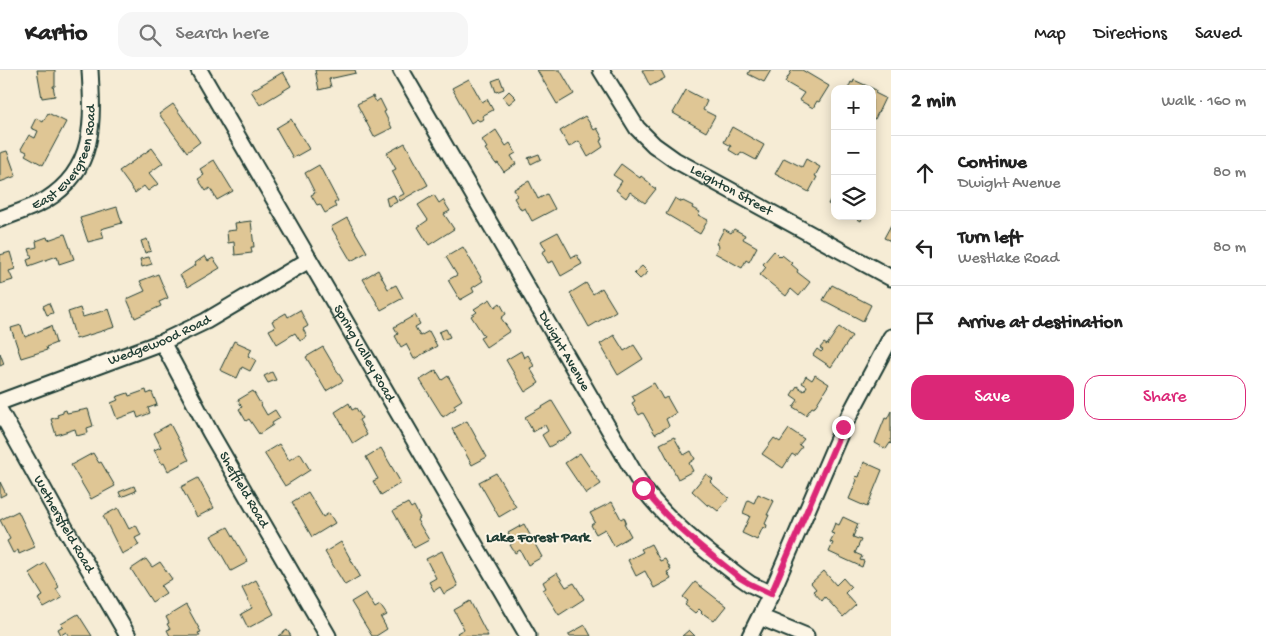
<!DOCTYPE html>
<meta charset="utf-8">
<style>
:root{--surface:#fff;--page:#f6f6f6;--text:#222;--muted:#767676;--line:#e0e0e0;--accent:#db2777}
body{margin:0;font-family:"Gochi Hand",sans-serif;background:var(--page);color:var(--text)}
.controls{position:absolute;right:15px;top:15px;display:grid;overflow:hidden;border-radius:10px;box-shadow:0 2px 12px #0003}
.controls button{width:45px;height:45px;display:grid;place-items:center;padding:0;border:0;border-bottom:1px solid var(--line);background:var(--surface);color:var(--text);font:25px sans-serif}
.stop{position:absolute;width:15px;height:15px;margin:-11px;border:4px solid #db2777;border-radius:50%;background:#fff}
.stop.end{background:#db2777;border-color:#fff;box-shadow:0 1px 5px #0008}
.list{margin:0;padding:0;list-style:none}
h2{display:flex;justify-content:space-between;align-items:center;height:65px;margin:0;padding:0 20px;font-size:21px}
h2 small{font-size:16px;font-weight:400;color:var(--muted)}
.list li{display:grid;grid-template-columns:32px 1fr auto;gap:15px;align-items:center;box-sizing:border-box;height:75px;padding:0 20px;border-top:1px solid var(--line)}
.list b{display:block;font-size:19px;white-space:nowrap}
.list p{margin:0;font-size:16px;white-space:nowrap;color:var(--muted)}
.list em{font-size:16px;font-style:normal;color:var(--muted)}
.actions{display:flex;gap:10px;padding:15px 20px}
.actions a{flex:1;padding:11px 0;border:1px solid var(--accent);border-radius:15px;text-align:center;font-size:18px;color:var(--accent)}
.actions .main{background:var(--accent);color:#fff}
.icon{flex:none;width:28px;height:28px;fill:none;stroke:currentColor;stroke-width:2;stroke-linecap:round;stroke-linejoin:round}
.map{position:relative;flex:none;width:891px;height:566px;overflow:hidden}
header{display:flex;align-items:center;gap:30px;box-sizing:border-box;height:70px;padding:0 25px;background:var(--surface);border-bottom:1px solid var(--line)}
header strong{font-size:24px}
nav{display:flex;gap:28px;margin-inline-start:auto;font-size:18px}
.search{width:350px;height:45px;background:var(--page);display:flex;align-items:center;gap:12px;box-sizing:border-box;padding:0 18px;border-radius:15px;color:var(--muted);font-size:19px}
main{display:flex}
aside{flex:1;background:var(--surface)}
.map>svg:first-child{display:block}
</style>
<header>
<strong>Kartio</strong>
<div class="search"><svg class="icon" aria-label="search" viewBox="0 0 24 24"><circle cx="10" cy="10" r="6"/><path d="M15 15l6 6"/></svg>Search here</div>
<nav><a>Map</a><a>Directions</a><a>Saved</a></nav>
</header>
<main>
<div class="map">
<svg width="891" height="566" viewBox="0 0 891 566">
<rect width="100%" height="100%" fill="#f6ecd5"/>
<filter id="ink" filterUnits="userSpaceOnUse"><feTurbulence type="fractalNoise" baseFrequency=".02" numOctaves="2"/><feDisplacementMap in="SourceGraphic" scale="10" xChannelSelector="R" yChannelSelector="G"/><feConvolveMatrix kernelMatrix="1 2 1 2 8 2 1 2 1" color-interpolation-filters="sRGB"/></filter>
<g filter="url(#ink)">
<!-- building -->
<path fill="#dfc695" stroke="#1f3d34" d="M37,0H55V16H53L55,26L42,28Z
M315,0H355L356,3L329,9L331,17L319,20Z
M537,0H560L574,24L557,34Z
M642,0H661L665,8L650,16Z
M750,0H771L764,12L748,4Z
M792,0H802L829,16L819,32L817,31L813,38L799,30L804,23L785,12Z
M283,2L291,16L260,35L251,21Z
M500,8L504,19L496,22L492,11Z
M469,9L482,32L487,29L493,40L482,46L484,49L479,51L477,49L471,53L452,18Z
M854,10L876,20L875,23L885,28L875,49L872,48V19H848L851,12L853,13Z
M686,20L707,31L703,40L715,46L706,62L673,43Z
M509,21L516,28L509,34L503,27Z
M373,26L376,32L380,29L386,41L384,42L392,58L374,67L357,34Z
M173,34L200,72L187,82L159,44Z
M48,43L66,52L43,95L25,85L27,82L21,79L29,65L35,68L38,61L31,58L36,48L43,52Z
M585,46L594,60L597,58L603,69L600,71L603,77L588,87L579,71L569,77L560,61Z
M291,49L309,79L293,88L276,58Z
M732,57L764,75L756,90L741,82L739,86L729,80L731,76L724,72Z
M496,60L506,76L510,73L516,83L511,86L516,94L504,102L498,93L496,94L485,79L487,78L482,70Z
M405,73L428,115L400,131L398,127L404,124L392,101L396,99L387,83Z
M152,78L163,93L149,103L158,114L148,121L144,116L135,123L119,101Z
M7,81L16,106L0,112V83Z
M539,84L541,89L531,94L528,88Z
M784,88L802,97L806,89L820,97L815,106L817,107L809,122L775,104Z
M214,90L233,121L217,130L210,118L206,121L198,109L204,105L200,99Z
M621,94L640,108L641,106L651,114L650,115L656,119L645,133L630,122L626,128L616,120L622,111L613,105Z
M319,95L338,131L334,133L336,137L325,143L320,134L317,135L311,125L315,123L305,103Z
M529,111L538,129L547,124L555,139L532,151L525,138L521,140L514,128L517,126L514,119Z
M835,121V137L828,134Z
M394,125L397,132L388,136L386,128Z
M434,125L439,133L443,130L450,141L444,144L454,159L429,175L418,157L428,150L418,135Z
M675,128L682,132L683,131L693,136L692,138L700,142L698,145L708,150L700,164L666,144Z
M117,137L122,153L101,159L104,168L88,172L80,148Z
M852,146H863L861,151Z
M347,148L367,182L351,191L331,157Z
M251,151L254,177H251L252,183L235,185L234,172L228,173L227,161L236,160L235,153Z
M891,155V171L884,168Z
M724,159L731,163L734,159L745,165L743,169L757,177L749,192L746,190L742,198L715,183L719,176L716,174Z
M558,162L572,188L577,185L582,194L561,206L553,191L548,193L542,182L546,180L541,171Z
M65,164L74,189L59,194L57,186L29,196L27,190L32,188L29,179L37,177L36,171L47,167L48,170Z
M147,169L151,181L145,183L141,171Z
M463,177L483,211L472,218L474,222L460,230L448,210L457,205L446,187Z
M774,181L780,187L782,185L792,193L791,194L798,200L797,202L810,212L799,226L791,219L786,226L760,205L766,197L763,194Z
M10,182L15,199L9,201L13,210L0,214V185Z
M205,186L208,191L213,188L220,198L188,217L180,205L196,195L195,193Z
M149,187L152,194L142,197L140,189Z
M642,196L648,202L640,209L634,203Z
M378,200L388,219L396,215L403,228L381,240L363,209Z
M158,204L168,228L159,232L161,236L135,248L127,229L145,221L140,211Z
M586,213L593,224L602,218L616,241L589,257L570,223Z
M832,215L871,235L863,251L823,230Z
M490,229L495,237L500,233L506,244L501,248L510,261L486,277L480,268L484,266L471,246L477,242L474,239Z
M49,233L53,243L47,245L43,236Z
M80,238L83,247L109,239L115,257L76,269L68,242Z
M300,240L308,256L303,259L307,267L300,271L295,263L277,274L269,260L275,257L272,251L286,243L288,247Z
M415,245L420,254L415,257L420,266L429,261L437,276L414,289L406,274L401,277L395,266L398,264L394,257Z
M21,255L25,267L51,256L56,273L46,277L47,280L21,288L11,258Z
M839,257L852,266L831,297L813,285L817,279L821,282L823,280L820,278L824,273L827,275Z
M446,259L450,267L442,270L439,262Z
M614,265L624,281L634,275L643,289L618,305L600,274Z
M234,271L252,279L248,286L256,290L250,301L242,297L237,308L220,300Z
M323,277L343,311L326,321L306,287Z
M521,281L524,288L528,285L534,296L530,298L539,313L525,322L506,290Z
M0,283L4,294L0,296Z
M436,300L442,310L448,306L462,330L454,335L456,338L443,347L420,310Z
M272,302L276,310L268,313L264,306Z
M815,305L829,314L814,338L812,337L806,345L793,337L798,330L791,325L797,316L804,321L807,316L802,313L806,306L812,310Z
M654,313L663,329L667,327L676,343L666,349L669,356L655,364L643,343L639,345L632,333L635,331L632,326Z
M146,320L147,324L152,322L157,335L148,338L150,343L138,348L136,342L117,349L111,333L118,330L116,327L128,323L129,326Z
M253,321L267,345L275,340L280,348L272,353L273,355L259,364L249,349L246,351L239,339L242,337L238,330Z
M552,331L572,364L549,377L542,365L548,361L545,355L533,362L525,347Z
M349,333L352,340L356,338L362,348L359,350L367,365L353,374L335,342Z
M88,339L93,356L87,358L88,363L77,366L75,359L56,365L51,349L58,347L57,345L63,343V341L66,340L67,343Z
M891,341V374L890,373L886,379L875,373L885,348L887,349Z
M467,351L487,387L472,395L452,359Z
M170,354L189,390L168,401L164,393L162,394L154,380L161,377L154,363Z
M789,359L804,369L799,375L802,377L795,386L792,384L783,398L762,384L774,368L780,372Z
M674,367L684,385L691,381L695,389L689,393L693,401L678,409L660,374Z
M279,374L289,390L300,383L310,400L285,416L264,383Z
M381,378L401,413L381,425L373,411L378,409L366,387Z
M93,383L99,393L101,392L115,416L91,429L71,395Z
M580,383L601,414L586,424L565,393Z
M864,392L882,400L867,437L849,429L857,410L855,409L856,406L859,407Z
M496,403L516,437L499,447L479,412Z
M706,404L713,409L710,412L729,428L718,441L709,434L708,436L692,421Z
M198,408L214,438L197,447L181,417Z
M0,412L6,424L0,427Z
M134,416L136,421L121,427L119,422Z
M308,422L323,447L329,443L335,453L312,467L292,432Z
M758,424L774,431L767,445H769L765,454L767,455L766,459L763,457L757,470L742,463L750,446L743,443L748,430L754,433Z
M612,432L621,449L624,447L626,452L624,453L631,466L614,476L605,459L596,464L591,455L595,452L590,443Z
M408,433L411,438L414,436L420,448L417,450L429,470L414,478L393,441Z
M118,438L129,459L136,455L141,465L135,468L139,475L122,484L103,446Z
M18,441L35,477L19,484L18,480L13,483L7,471L10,469L0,450Z
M843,447L858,454L853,467L861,470L855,483L862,486L860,490L864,491L862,497L829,482L833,473L830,472L834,464L831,463L835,453L839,455Z
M524,454L542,487L528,495L520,480L515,483L510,475L513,473L508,463Z
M228,457L248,492L231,501L211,466Z
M341,472L360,506L345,515L325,482Z
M651,474L660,491L665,489L671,500L667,502L671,509L654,518L645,501L636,506L628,490L643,482L641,479Z
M442,481L458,516L444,524L440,517L434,521L429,512L436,508L426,489Z
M146,489L152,497L160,492L172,509L161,516L166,523L152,532L131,499Z
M45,493L59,517L56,519L62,528L44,538L38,529L43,526L29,503Z
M824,501L836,515L843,508L851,517L845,523L856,535L843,547L825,527L822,531L813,521L816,519L811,513Z
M557,503L566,517L574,513L584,529L559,545L543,520L546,518L543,512Z
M256,510L274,544L248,558L241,544L252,538L242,518Z
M695,512L726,536L714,551L704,544L703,545L701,543L702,542L699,539L695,543L685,535L688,531L683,527Z
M366,523L375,538L380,535L387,545L381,548L387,559L376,566H372L351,532Z
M470,531L488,566H459L457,563L464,559L454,540Z
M186,535L201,562L198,563L200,566H170L167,560L170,559L167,554L169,553L166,547Z
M78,544L92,566H69L66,562L61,565L58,559L63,556L61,554Z
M585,555L591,566H569V564Z
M287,560L291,566H278Z
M689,560L695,566H682Z"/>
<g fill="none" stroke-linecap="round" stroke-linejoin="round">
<defs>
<g id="minor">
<path id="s1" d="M199,0L528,566"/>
<path id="s2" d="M401,0L643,418C670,454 705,480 740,507L750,514L771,524"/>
<path id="s3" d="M601,0L637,58L654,75L675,90L891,208"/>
<path id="s4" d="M0,149C16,143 32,138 46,130C96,99 93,51 90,0"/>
<path id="s5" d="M162,272L210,362L328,566"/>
<path id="s6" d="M0,332L162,272L206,251L309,190"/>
<path id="s7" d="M0,341L64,456L128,566"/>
<path d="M760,547L806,566"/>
<path d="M750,566L771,524L843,357L891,267"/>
</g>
</defs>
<!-- minor casing -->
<use href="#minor" stroke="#1f3d34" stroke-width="19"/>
<!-- minor -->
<use href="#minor" stroke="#fcf5e5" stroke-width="15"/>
</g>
</g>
<g fill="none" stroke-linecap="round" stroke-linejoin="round" filter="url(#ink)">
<!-- route -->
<path stroke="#db2777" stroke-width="6" d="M643,418C670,454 705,480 740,508L750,514L771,524L843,357"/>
</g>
<g text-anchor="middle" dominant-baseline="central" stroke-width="4" stroke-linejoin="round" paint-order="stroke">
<!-- street labels -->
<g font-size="14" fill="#1f3d34" stroke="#fcf5e5">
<text stroke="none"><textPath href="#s4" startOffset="98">East Evergreen Road</textPath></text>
<text stroke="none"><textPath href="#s3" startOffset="182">Leighton Street</textPath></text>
<text stroke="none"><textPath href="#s6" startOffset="171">Wedgewood Road</textPath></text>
<text stroke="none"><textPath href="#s2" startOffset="325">Dwight Avenue</textPath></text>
<text stroke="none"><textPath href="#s1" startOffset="328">Spring Valley Road</textPath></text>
<text stroke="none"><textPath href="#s5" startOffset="169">Sheffield Road</textPath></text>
<text stroke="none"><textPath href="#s7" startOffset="130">Wethersfield Road</textPath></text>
</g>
<!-- neighbourhood labels -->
<g font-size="15" font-weight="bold" fill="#1f3d34" stroke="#fcf5e5">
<text x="538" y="468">Lake Forest Park</text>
</g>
</g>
</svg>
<div class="controls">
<button>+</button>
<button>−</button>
<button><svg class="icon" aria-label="layers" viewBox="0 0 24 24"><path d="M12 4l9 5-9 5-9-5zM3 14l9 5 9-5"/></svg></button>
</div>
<div class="stop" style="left:643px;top:418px"></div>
<div class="stop end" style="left:843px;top:357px"></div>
</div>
<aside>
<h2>2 min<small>Walk · 160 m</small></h2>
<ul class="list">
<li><svg class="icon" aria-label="ahead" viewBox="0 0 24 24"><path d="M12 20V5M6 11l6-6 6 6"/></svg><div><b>Continue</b><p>Dwight Avenue</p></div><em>80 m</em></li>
<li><svg class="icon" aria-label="left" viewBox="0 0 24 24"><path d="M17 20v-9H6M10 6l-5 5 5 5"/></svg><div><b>Turn left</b><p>Westlake Road</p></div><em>80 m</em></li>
<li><svg class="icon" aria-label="arrive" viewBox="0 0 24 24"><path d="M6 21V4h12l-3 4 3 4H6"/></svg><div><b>Arrive at destination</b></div></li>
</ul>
<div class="actions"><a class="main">Save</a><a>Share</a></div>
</aside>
</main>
